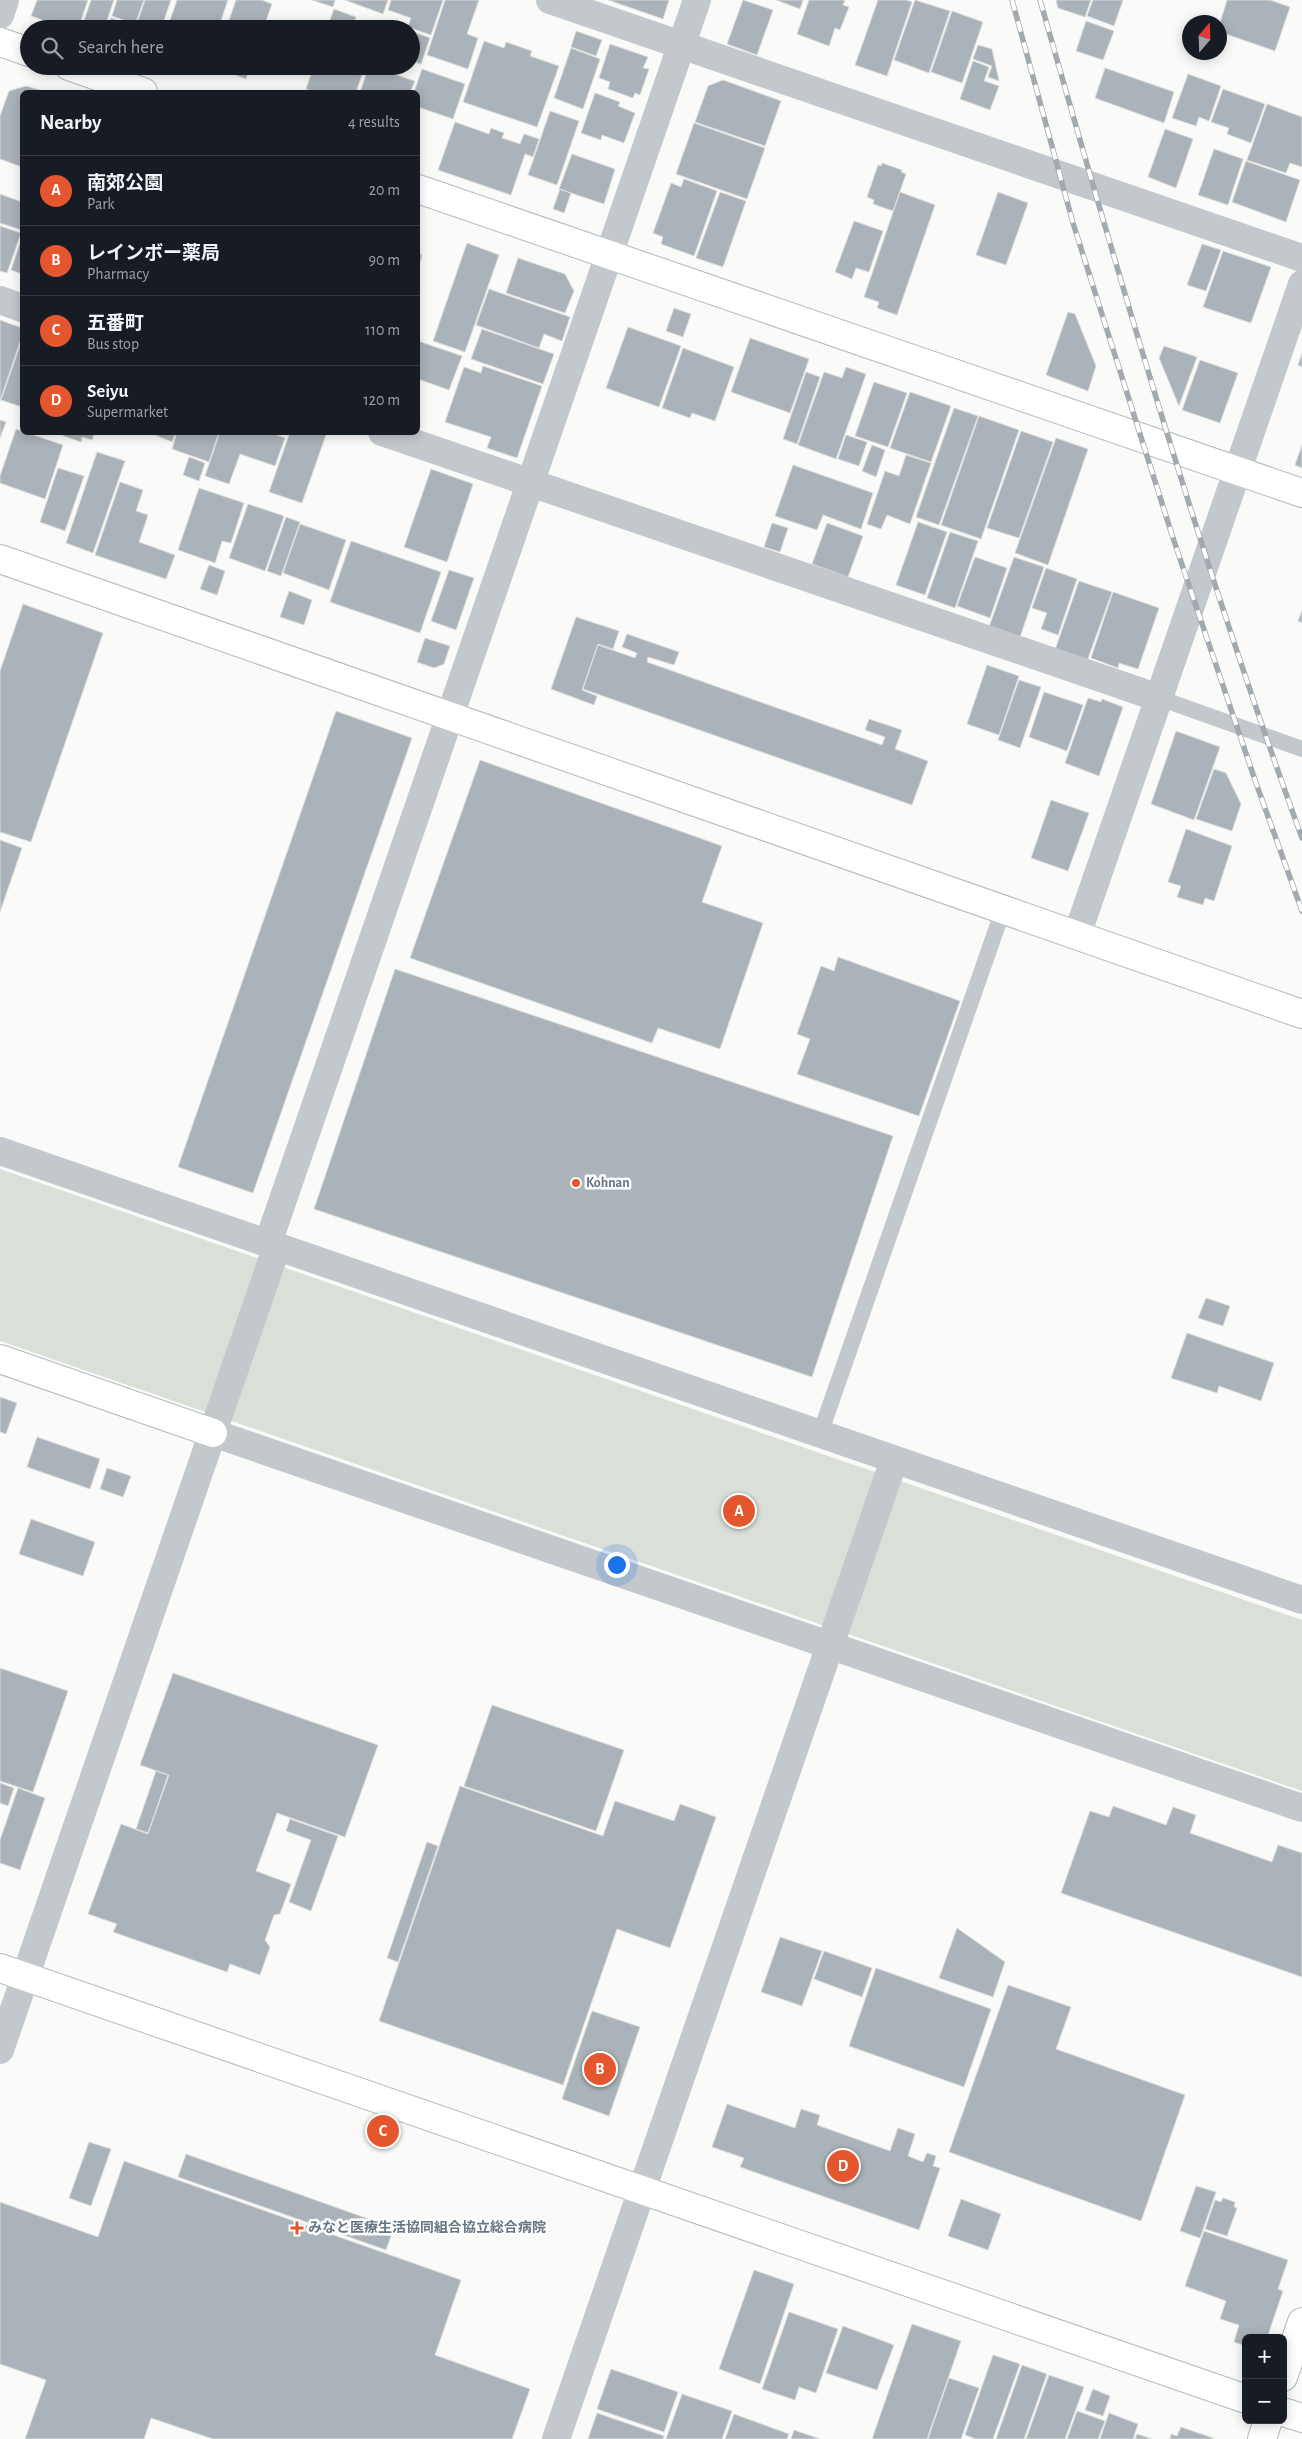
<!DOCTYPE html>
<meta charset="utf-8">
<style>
:root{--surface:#171b24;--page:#20242c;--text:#f1f3f6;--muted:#9ea1a6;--line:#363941;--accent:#e4572e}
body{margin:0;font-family:"Alegreya Sans","Noto Sans JP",sans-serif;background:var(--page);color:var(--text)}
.controls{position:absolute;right:15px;bottom:15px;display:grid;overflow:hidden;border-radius:8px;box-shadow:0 2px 12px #0003}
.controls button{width:45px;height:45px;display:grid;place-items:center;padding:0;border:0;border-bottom:1px solid var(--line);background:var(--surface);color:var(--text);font:25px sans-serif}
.compass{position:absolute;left:1182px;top:15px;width:45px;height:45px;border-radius:50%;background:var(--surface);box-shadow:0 2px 12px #0003;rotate:19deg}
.you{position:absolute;left:616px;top:1564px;width:18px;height:18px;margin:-12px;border:4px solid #fff;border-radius:50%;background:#1a73e8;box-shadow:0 0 0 8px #1a73e833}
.badge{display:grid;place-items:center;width:32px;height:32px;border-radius:50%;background:var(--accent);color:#fff;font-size:16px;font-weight:700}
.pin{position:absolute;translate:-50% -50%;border:2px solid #fff;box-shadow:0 1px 5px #0006}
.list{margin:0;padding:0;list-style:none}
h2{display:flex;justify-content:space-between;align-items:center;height:65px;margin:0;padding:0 20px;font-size:21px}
h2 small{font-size:16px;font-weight:400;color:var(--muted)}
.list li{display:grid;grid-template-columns:32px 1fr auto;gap:15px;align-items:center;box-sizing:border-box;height:70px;padding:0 20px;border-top:1px solid var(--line)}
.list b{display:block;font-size:19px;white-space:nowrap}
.list p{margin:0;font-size:16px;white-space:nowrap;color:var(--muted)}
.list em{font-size:16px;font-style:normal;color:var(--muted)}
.icon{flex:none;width:28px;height:28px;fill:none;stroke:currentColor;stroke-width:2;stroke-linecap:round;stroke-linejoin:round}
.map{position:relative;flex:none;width:1302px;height:2439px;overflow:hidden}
.search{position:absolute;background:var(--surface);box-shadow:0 2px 12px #0003;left:20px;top:20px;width:400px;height:55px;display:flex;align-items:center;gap:12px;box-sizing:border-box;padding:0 18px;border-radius:28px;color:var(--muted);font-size:19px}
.panel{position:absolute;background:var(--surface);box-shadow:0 2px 12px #0003;left:20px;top:90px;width:400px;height:345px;border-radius:8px}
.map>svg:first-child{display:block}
</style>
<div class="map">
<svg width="1302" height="2439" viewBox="0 0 1302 2439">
<rect width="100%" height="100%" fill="#fafaf8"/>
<!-- green -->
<path fill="#dadfd7" d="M0,1169L1302,1620V1791L0,1341Z"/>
<!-- building -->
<path fill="#aab3b9" stroke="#dcdcda" d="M37,0H88L78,29H69L31,16Z
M91,0H114L104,29H81Z
M117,0H144L135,24L112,16Z
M145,0H171L161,29H145L136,26Z
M177,0H228L218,29H186L169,23Z
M236,0H262L272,4L263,29H226Z
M312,0H335L333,7Z
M345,0H388L383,14Z
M391,0H443L431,35L408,27L411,18L388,10Z
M445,0H479L467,34L478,38L468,69L427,55Z
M608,0H669L663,19Z
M743,0L773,10L757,55L727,44Z
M776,0H803L800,9Z
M809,0H845L843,5L849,7L840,30L835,28L829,46L797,34Z
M878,0H906L912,2L887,76L855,65Z
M915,0L950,11L929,73L894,60Z
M1056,0H1091L1085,17L1058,8Z
M1093,0H1123L1114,26L1087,16Z
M1227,0H1270L1290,7L1275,51L1220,32V23Z
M334,9L356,17L352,29L327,28Z
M952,11L983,22L962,83L931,72Z
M111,18L136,27V29H107Z
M1086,21L1114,31L1103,60L1076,51Z
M384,22L404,29H382Z
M411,31L430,38L421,64L411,61Z
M576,31L602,40L596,56L571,47Z
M484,41L504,48L506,42L532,51L530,56L559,66L537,127L463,102Z
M610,44L648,57L643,68L649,69L640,95L635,93L633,98L608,89L610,82L599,78Z
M978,45L992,49L999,81L988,77L992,66L973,59Z
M571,48L600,59L583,109L554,98Z
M973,61L989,67L984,81L999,86L990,110L960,99Z
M218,66H250L246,79L220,69Z
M314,66H365L356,92H314L306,89Z
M369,66L415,81L410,92H360Z
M1105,68L1174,92L1164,123L1095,98Z
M422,69L465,84L453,119L418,107V92H414Z
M1188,74L1221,86L1209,121L1199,117L1196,126L1172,118Z
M723,80L781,101L765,146L695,122L708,86Z
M26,86L46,92H22V167L0,159V116L9,91Z
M1223,89L1265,104L1251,143L1227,134L1229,128L1211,122Z
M595,93L620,102L618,106L635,113L624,143L602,135L601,140L581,133Z
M1267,104L1302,117V167L1290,163L1286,173L1247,160Z
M550,111L579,121L557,185L528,175Z
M455,122L489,134L491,128L504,133L502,138L520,144L524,134L539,139L533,157L525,154L511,195L438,170Z
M694,123L765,148L747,199L676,174Z
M1165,129L1193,139L1176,188L1148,177Z
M1214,149L1243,159L1228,205L1198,195Z
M572,154L615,169L604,204L559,189Z
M1246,161L1300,180L1286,222L1232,202Z
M882,163L902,170L901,172L906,174L893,211L873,204L874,200L867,197L878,165L881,166Z
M684,179L717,191L694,256L661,244L663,237L653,233L671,183L681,187Z
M560,189L571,193L564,213L553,209Z
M720,192L746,201L723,267L696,258Z
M900,192L935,205L897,315L877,308L879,302L864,297Z
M998,192L1028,203L1006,265L976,255Z
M0,194L22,202L21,230L0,223Z
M854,221L883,231L869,272L856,268L852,279L835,272Z
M0,226L21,233L7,273L0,271Z
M22,237V274L11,270Z
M467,243L499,255L465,352L433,341Z
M1202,244L1221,250L1206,291L1187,285Z
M1223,251L1271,267L1251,323L1203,307Z
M418,253L422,255L418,268Z
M518,258L565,274L574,291L565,313L506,293Z
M489,289L570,317L562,341L544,334L539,348L476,325Z
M674,308L691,314L683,337L666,331Z
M1068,312L1075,314L1096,366L1088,391L1046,375Z
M0,320L22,328V336L0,401Z
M628,327L681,346L659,407L606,388Z
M482,329L554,354L543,384L471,359Z
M750,338L809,359L790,413L731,392Z
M22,340V407L1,400Z
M418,341L462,356L449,390L418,379Z
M1164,346L1197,357L1179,406L1159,358Z
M683,348L734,367L715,421L692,413L690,418L662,408Z
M1302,353V367L1298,365Z
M1200,360L1238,373L1220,423L1182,410Z
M483,366L542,386L517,458L487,448L491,437L445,422L464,367L481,373Z
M846,367L866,374L836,459L798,445L824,372L842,378Z
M806,372L820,377L797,444L783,439Z
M874,382L907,393L888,447L855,436Z
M910,392L951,406L931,462L890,448Z
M954,408L978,416L939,525L916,517Z
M979,416L1019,430L981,539L941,525Z
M0,420L6,422L0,438Z
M16,429L63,445L45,499L0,483V476Z
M1021,431L1053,442L1019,538L987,528Z
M53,432H95L92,440L82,437L81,442Z
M148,432H176L172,442Z
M177,432H219L209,462L172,449Z
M220,432H268L285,438L275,466L240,454L229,484L205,476Z
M290,432H327L302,503L269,492Z
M846,435L867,442L859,466L838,459Z
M1056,438L1088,449L1048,565L1015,553Z
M872,445L885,450L876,477L862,471Z
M1302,445V468L1295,465Z
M97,452L125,461L93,553L66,543Z
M906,455L931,463L910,524L887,515L881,529L867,524L885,471L899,476Z
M189,457L205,463L199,481L183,475Z
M793,465L873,493L861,529L823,515L817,530L775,516Z
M58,468L84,476L65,531L40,522Z
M431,469L473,484L447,562L404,547Z
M120,482L143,490L136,511L148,515L139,542L175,555L166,579L95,555Z
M199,488L244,503L231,543L222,541L215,563L178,550Z
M248,504L284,516L265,571L229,558Z
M286,517L300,522L281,576L267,571Z
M918,522L947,532L925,595L896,585Z
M772,523L788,528L780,552L764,547Z
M827,523L863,536L848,577L812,564Z
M300,524L346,540L329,590L283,573Z
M950,532L978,541L955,608L927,598Z
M351,541L441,572L420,633L330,602Z
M975,557L1007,568L990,618L957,606Z
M1014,557L1044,567L1020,637L989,627Z
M209,565L225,571L217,595L200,589Z
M1046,568L1077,579L1058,635L1041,629L1047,613L1032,608Z
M449,570L474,578L456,630L431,621Z
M1079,581L1112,592L1087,661L1055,650Z
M289,591L312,600L304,625L280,617Z
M1113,592L1159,608L1138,669L1119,663L1118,668L1091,658Z
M23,604L103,633L31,842L0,832V671Z
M1302,610V623L1298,621Z
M576,617L619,631L613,649L598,644L582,690L597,696L594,705L551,689Z
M627,634L679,652L674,665L648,657L647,662L882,745L885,737L865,730L869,719L902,730L895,749L928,761L912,805L583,689L598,645L635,658L637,653L622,647Z
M425,638L450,646L444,664L434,668L417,662Z
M987,665L1019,676L999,735L967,724Z
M1019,680L1041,687L1020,748L998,740Z
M1044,692L1083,705L1067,751L1029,737Z
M1088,698L1101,702L1102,699L1123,707L1099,776L1065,763Z
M336,711L412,738L253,1193L178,1167Z
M1176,731L1220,747L1194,820L1151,804Z
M480,760L722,846L702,902L763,923L720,1049L658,1028L652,1043L410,958Z
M1214,769L1226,773L1241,804L1232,831L1196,819Z
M1051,800L1089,813L1068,871L1031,858Z
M1186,829L1232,846L1214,901L1205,898L1203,905L1177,897L1181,886L1168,882Z
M0,840L22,848L0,912Z
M838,957L960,1001L919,1116L797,1074L810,1039L797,1034L821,966L834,971Z
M395,969L893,1136L812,1377L314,1209Z
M1206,1298L1230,1306L1223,1326L1198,1318Z
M1187,1333L1274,1363L1261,1401L1219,1386L1217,1393L1171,1378Z
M0,1397L17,1403L6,1434L0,1432Z
M37,1437L100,1459L90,1489L27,1467Z
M107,1468L131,1476L123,1497L100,1489Z
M31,1519L95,1542L83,1576L19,1554Z
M0,1668L68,1691L33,1792L0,1781Z
M173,1673L378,1745L345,1837L277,1813L256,1871L291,1884L280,1914L274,1915L265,1940L270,1947L260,1975L230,1964L227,1972L113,1932L117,1924L88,1914L121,1824L148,1834L169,1775L140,1765Z
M492,1705L624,1750L596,1831L464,1786Z
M156,1771L168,1775L148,1833L136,1829Z
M0,1783L14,1788L8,1806L0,1803Z
M460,1786L603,1836L615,1801L674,1821L680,1804L716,1817L670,1948L617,1929L563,2085L379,2021Z
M18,1788L45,1798L20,1870L0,1863V1840Z
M1113,1806L1166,1825L1173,1807L1196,1815L1190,1833L1272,1862L1278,1845L1302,1853V1977L1061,1893L1090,1811L1109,1817Z
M290,1819L338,1836L311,1911L289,1902L311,1840L286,1831Z
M427,1842L438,1846L398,1962L387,1958Z
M957,1928L1005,1962L993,1997L939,1978Z
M780,1937L822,1951L802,2006L761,1992Z
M824,1951L872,1968L862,1997L814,1979Z
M876,1968L991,2009L964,2087L849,2046Z
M1008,1985L1071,2007L1056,2049L1185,2095L1141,2221L949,2152Z
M592,2011L640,2027L609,2116L562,2099Z
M727,2104L795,2128L801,2109L820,2115L817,2125L890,2151L898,2128L915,2134L908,2156L923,2162L927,2153L936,2156L933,2166L940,2168L919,2230L740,2167L744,2158L712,2147Z
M89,2142L111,2149L91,2206L69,2198Z
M186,2154L394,2228L386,2250L178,2177Z
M124,2161L461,2280L435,2355L530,2389L512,2439H213L151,2418L144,2439H25L46,2380L0,2364V2202L98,2237Z
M1196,2186L1216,2192L1200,2238L1180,2231Z
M1223,2198L1235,2202L1234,2207L1237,2208L1227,2236L1205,2229L1215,2200L1221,2202Z
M961,2199L1001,2214L988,2250L948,2236Z
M1204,2231L1288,2260L1278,2289L1283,2291L1267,2338H1246V2346L1234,2342L1239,2325L1220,2319L1226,2301L1185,2286Z
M754,2270L794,2284L760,2384L719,2369Z
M789,2312L838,2329L816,2393L799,2387L795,2400L762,2389Z
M912,2324L961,2341L927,2439H872Z
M843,2326L894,2345L877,2390L826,2373Z
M993,2355L1020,2364L993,2439H976L965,2435Z
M1022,2365L1047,2374L1024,2439H996Z
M611,2369L678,2392L664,2432L597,2409Z
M1049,2375L1084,2387L1065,2439H1026Z
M949,2378L979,2388L961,2439H928Z
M1093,2389L1110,2396L1103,2416L1085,2410Z
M682,2394L732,2411L722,2439H666Z
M1077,2411L1105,2421L1098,2439H1067Z
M597,2413L664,2436L663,2439H588Z
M1109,2413L1138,2424L1133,2439H1100Z
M734,2414L789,2434L787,2439H725Z
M1181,2427L1213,2438V2439H1170L1171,2434L1177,2436Z
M794,2430L820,2439H791Z
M1137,2434L1152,2439H1135Z"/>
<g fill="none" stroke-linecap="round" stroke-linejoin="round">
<defs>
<path id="secondary" d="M0,42L29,52
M69,66L143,92
M418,189L1302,493
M0,559L1302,1014
M0,1359L213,1433
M0,1968L1246,2399
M1283,2377L1302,2322
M1283,2412L1302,2418
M1262,2439L1268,2420"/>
</defs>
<!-- secondary casing -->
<use href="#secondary" stroke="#b3babf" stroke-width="30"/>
<!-- lane -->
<path stroke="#c3c8cc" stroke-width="16" d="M1159,698L1302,749
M820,1434L1003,910"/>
<!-- street -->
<path stroke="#c3c8cc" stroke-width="28" d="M550,0L1302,258
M0,15L5,0
M0,300L22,308
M382,432L1159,698
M1077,935L1302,284
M0,1151L1302,1600
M268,1243L697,0
M213,1433L1302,1808
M0,2050L277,1246
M556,2439L894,1460"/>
<!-- secondary -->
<use href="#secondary" stroke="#fff" stroke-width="28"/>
<defs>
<path id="rail" d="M1012,0L1073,223L1174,541L1256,783L1302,911
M1040,0C1120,282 1202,563 1302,838"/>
</defs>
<!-- rail casing -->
<use href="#rail" stroke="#a2aab0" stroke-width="5.5"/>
<!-- rail -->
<use href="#rail" stroke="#fff" stroke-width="4" stroke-dasharray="11" stroke-linecap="butt"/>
</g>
<!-- markers -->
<g fill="#e4572e" stroke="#fff" stroke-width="2">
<circle cx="576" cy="1183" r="5"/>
<path d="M294.5 2220.5h5v5h5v5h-5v5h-5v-5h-5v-5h5z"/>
</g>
<g text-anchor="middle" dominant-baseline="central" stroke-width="5" stroke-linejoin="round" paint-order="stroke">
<!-- poi labels -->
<g font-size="14" font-weight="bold" fill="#657683" stroke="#fff" text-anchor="start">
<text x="586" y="1183">Kohnan</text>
<text x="308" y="2228">みなと医療生活協同組合協立総合病院</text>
</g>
</g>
</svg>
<div class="controls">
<button>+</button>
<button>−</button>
</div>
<svg class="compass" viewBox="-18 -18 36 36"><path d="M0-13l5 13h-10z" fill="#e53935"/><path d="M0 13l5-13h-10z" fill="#9ea1a6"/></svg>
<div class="you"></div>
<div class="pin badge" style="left:739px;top:1511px">A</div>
<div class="pin badge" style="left:600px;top:2069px">B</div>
<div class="pin badge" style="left:383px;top:2131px">C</div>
<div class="pin badge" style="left:843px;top:2166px">D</div>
<div class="search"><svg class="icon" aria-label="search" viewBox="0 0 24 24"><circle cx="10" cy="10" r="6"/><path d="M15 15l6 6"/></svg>Search here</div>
<section class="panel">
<h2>Nearby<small>4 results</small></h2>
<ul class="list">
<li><span class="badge">A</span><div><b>南郊公園</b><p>Park</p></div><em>20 m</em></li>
<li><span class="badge">B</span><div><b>レインボー薬局</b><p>Pharmacy</p></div><em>90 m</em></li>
<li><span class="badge">C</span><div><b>五番町</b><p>Bus stop</p></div><em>110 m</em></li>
<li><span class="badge">D</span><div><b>Seiyu</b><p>Supermarket</p></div><em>120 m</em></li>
</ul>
</section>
</div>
